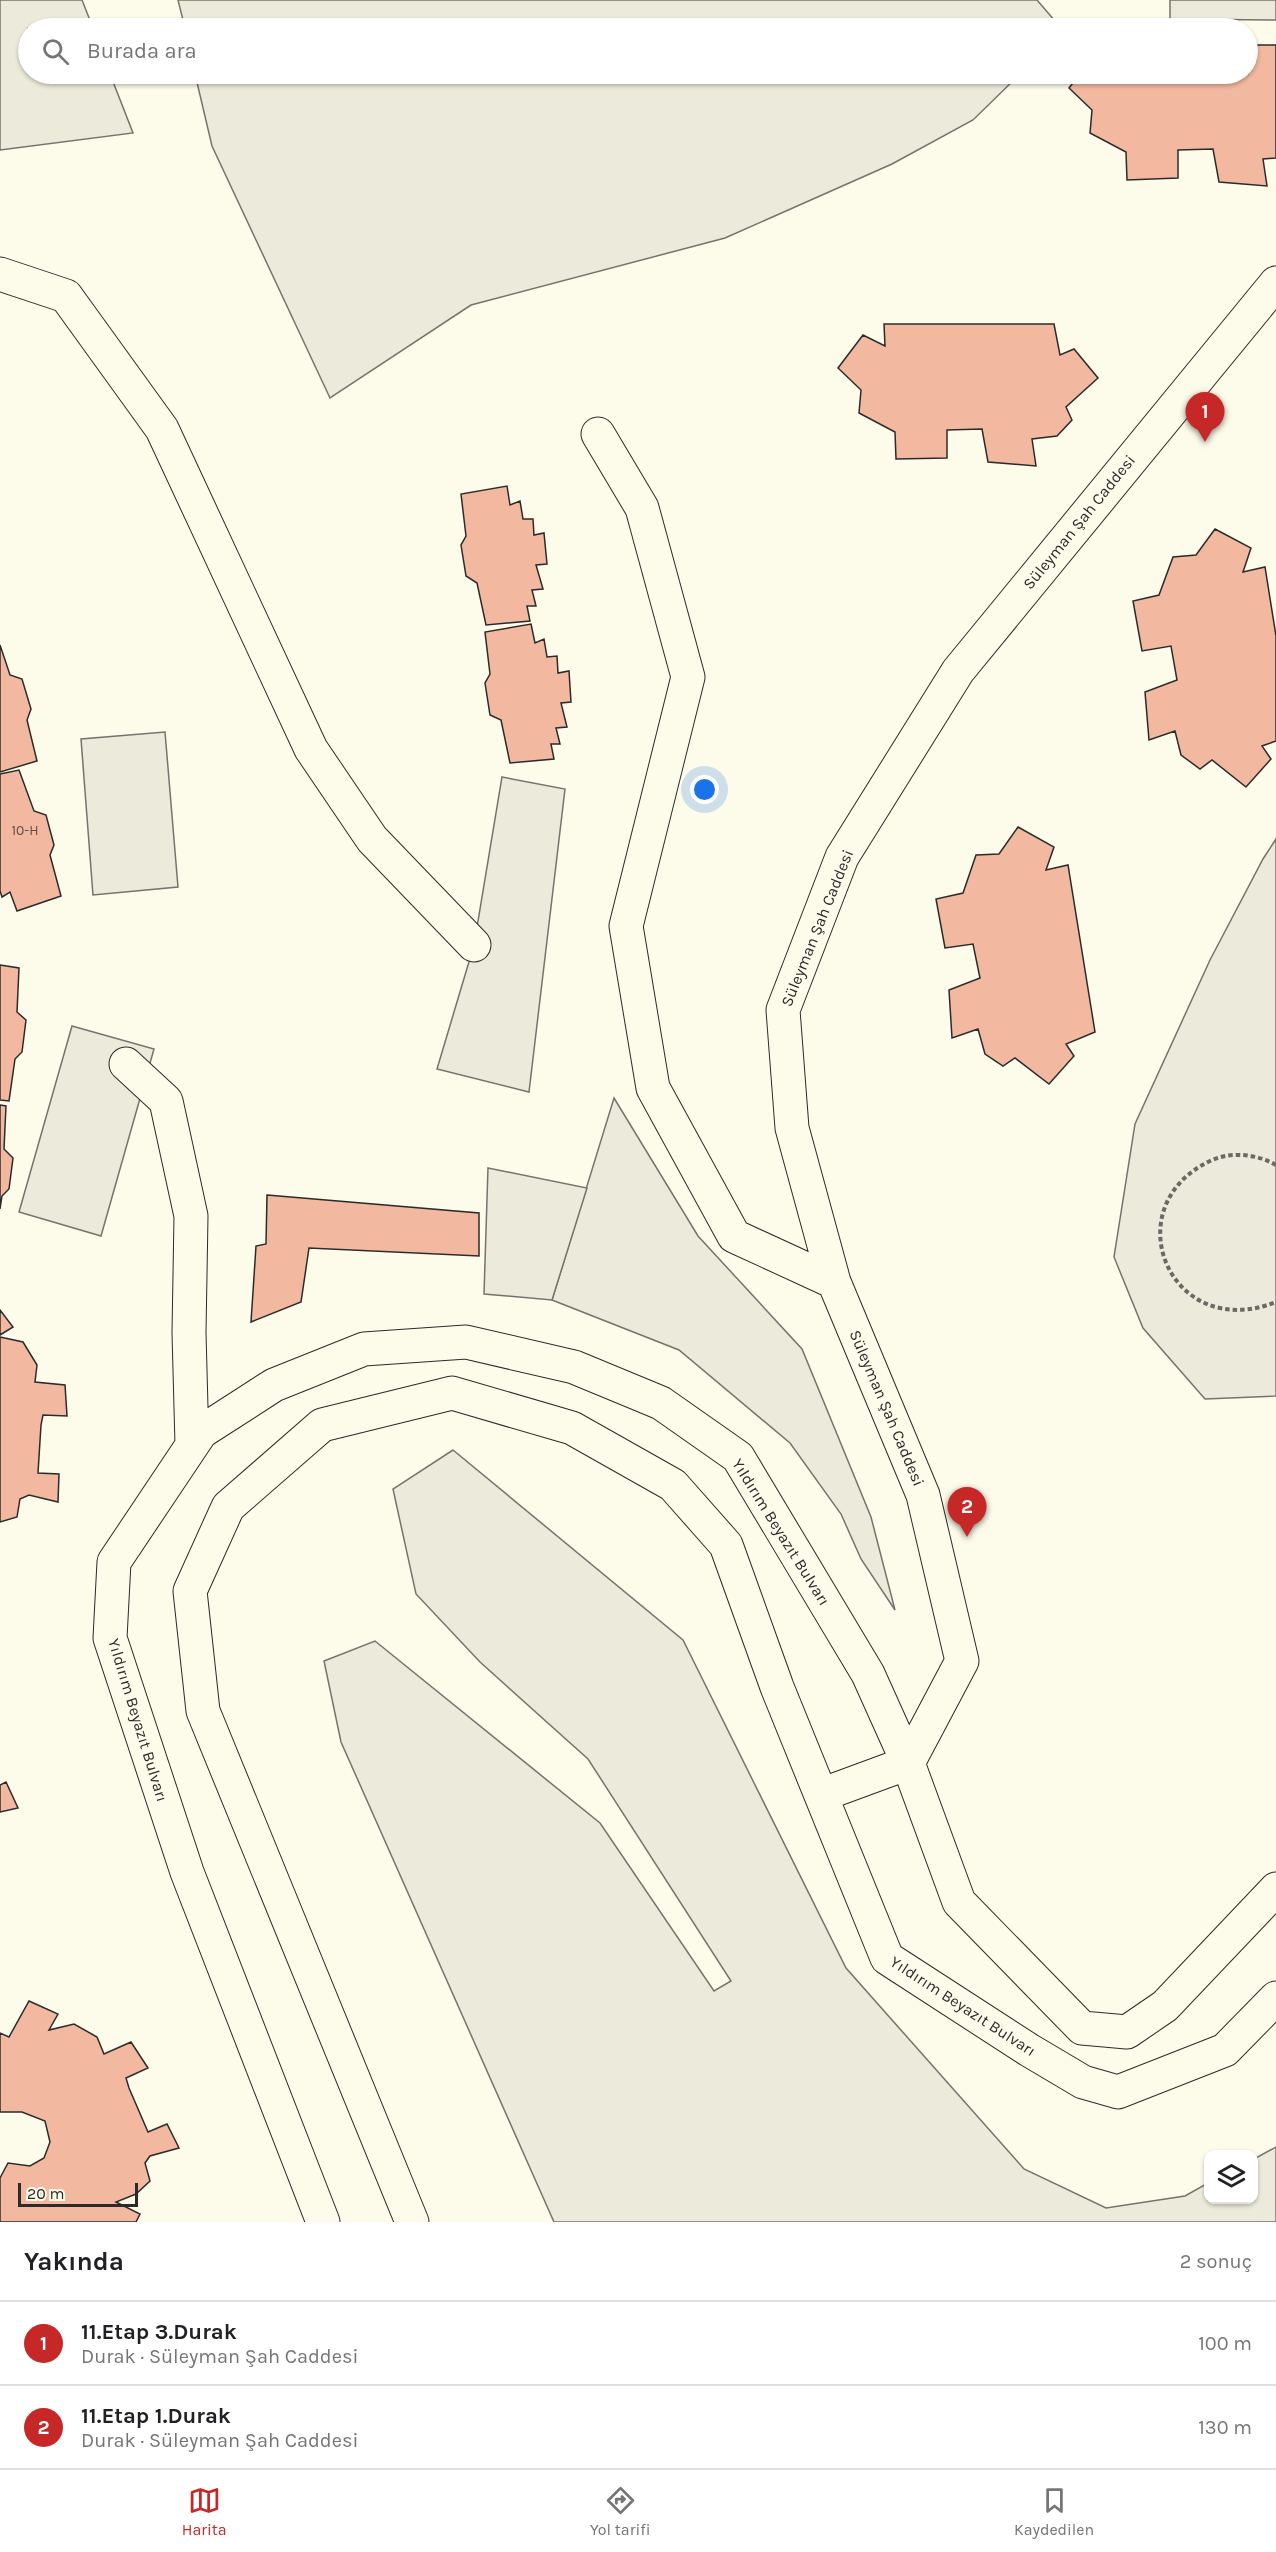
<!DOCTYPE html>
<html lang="tr">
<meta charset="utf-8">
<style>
:root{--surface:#fff;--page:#f2f2f2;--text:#202124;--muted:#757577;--line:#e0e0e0;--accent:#c62828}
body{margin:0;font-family:Karla,sans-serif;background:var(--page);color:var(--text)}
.controls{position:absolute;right:18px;bottom:18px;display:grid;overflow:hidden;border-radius:12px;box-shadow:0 2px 4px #0004}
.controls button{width:54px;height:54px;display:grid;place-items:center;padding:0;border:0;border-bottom:2px solid var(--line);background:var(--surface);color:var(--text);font:30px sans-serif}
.scale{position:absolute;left:18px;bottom:15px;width:120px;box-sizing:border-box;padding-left:6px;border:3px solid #2b2b2b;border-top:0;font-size:16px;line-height:21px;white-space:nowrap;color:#2b2b2b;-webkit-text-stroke:4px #fdfbea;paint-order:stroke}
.you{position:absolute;left:705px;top:790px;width:21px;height:21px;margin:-15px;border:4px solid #fff;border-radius:50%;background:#1a73e8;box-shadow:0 0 0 9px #1a73e833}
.badge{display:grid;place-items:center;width:39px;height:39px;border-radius:50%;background:var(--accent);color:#fff;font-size:20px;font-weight:700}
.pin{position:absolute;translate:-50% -50px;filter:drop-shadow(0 2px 3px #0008)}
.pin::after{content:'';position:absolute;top:32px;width:21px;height:18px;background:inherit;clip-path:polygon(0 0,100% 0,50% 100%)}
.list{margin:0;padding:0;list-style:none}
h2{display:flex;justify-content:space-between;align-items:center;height:78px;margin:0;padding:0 24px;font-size:26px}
h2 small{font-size:20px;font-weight:400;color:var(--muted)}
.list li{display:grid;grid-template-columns:39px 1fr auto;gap:18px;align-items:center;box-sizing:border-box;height:84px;padding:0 24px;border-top:2px solid var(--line)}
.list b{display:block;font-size:22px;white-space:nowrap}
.list p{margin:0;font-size:20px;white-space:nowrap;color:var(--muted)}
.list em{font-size:20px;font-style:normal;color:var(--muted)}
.icon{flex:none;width:33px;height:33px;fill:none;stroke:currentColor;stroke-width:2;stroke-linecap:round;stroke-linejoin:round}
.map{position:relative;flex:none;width:1276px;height:2222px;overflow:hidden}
.search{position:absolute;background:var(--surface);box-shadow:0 2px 4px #0004;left:18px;right:18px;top:18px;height:66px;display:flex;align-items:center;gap:15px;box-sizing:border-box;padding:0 21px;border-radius:33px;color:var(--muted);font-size:22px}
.sheet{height:246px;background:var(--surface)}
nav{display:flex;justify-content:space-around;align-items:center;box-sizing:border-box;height:84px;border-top:2px solid var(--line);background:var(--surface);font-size:16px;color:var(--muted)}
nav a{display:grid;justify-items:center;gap:3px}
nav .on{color:var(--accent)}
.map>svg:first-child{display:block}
</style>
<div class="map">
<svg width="1276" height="2222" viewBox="0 0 1276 2222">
<rect width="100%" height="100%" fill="#fdfbea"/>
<!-- green -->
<path fill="#ecebdb" stroke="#74746e" stroke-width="1.5" d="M0,0H82L93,28H28V74H110L133,133L0,150Z
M178,0H1037L1061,28H185Z
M195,74H1020L973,120L892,164L725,238L471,305L330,398L212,146Z
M1276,839V1396L1205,1399L1143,1328L1114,1257L1135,1124L1210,960L1263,859Z
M614,1098L698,1236L802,1349L871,1517L895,1610L861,1559L841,1514L790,1443L679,1350L552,1300Z
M453,1450L683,1640L846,1968L1024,2169L1106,2208L1185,2196L1208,2183V2200H1254V2159L1276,2147V2222H554L341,1742L324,1661L375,1641L600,1823L714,1991L731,1981L588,1759L480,1662L416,1594L393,1489Z"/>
<!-- parking -->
<path fill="#eceadb" stroke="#74746e" stroke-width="1.5" d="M1170,0H1276V20L1170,19Z
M165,732L178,887L93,895L81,739Z
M502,777L565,789L529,1092L437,1069L474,945Z
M72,1026L154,1049L101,1236L19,1212Z
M488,1168L587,1188L552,1300L484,1294Z"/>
<!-- building -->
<path fill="#f2b8a0" stroke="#2b2b2b" stroke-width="1.5" d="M1248,45H1276V158L1263,159L1267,186L1219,182L1213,149L1178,150V178L1127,180L1126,152L1090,133L1092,110L1069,88L1080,74H1248Z
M884,324H1054L1060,355L1074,349L1098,378L1066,407L1072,420L1057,436L1032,439L1036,466L988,462L982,429L947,430V458L896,459L895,432L859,413L861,390L838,368L863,335L885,346Z
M507,486L510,505L520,501L523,519H533L534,535L544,533L547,564L536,565L543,589L532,590L536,606H527L530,621L486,625L477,583L466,576L461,545L466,536L461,494Z
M1215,529L1251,548L1243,572L1265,567L1276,636V741L1262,746L1271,759L1246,787L1212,760L1200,769L1181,755L1175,731L1149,740L1145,692L1177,680L1171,646L1142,651L1133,601L1159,595L1173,557L1196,555Z
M531,624L535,643L544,639L547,657L557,656L558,673L569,671L571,702L561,703L567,727L556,728L560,744H551L554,759L510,763L501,720L490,715L485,683L490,674L485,632Z
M0,645L10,675L22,679L31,709L27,720L37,761L0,772Z
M19,770L34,811L46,815L54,845L50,855L61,896L17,911L10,892L2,897L0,891V774Z
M1018,827L1054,847L1046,870L1068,865L1095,1032L1066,1044L1074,1056L1049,1084L1015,1058L1003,1066L985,1054L978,1029L952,1038L949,990L980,978L973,944L945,948L936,899L963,893L976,855L999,854Z
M0,965L19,968L17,1012L26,1020L22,1052L15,1059L9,1101L0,1100Z
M0,1105L6,1106L4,1149L13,1158L9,1189L2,1196L0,1209Z
M267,1195L479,1213V1256L309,1248L301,1302L251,1322L256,1246L266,1244Z
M0,1310L13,1327L0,1335Z
M0,1337L23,1342L37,1365L35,1382L65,1385L67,1416L43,1415L41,1425L38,1473L59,1474L58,1502L29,1495L20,1499L17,1517L0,1522Z
M6,1782L18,1808L0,1812V1785Z
M29,2001L58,2014L49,2030L74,2024L97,2037L104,2054L131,2042L148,2068L126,2078L129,2088L148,2132L167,2124L179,2148L150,2156L145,2163L150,2181L136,2194L116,2202L140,2214L136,2222H0V2178L8,2163L30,2166L44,2158L50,2142L45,2121L22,2112H0V2033L9,2037Z"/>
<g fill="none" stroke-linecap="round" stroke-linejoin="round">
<defs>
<path id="minor" d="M0,274L66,296L162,429L311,749L372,839L474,945
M598,434L642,508L688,677L626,926L653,1088L734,1236L834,1282
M126,1064L166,1101L191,1216L189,1333L192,1445
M821,1795L908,1763L962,1661L923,1495L834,1282L792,1128L783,1010L842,857L958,671L1276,283
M323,2222L187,1872L110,1638L114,1562L201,1432L274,1385L364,1349L466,1342L574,1367L661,1403L738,1457L868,1674L908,1763L959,1902L1082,2028L1127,2032L1165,2006L1276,1889
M412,2222L203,1711L190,1591L228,1507L322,1425L452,1393L572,1428L673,1485L726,1545L777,1687L887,1958L1029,2050L1083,2082L1118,2092L1225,2050L1276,1998"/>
</defs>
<!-- minor casing -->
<use href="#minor" stroke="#2b2b2b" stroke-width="35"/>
<!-- path -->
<path stroke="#6a6964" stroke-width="4" stroke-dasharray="4.5 3" stroke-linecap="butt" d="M1276,1165C1257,1154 1230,1151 1210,1161C1113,1207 1170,1344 1276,1302"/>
<!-- minor -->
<use href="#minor" stroke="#fdfbea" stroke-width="33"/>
</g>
<g text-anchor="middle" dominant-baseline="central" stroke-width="4.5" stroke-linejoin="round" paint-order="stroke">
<!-- number labels -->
<g font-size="14" fill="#5d4e48">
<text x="25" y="830">10-H</text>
</g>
<!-- street labels -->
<g font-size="16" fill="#2b2b2b" stroke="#fdfbea">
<text transform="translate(1079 522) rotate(-51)">Süleyman Şah Caddesi</text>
<text transform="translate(817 928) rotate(-68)">Süleyman Şah Caddesi</text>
<text transform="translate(887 1408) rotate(67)">Süleyman Şah Caddesi</text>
<text transform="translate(781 1532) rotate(58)">Yıldırım Beyazıt Bulvarı</text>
<text transform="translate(138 1720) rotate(73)">Yıldırım Beyazıt Bulvarı</text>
<text transform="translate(963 2006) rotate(33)">Yıldırım Beyazıt Bulvarı</text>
</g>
</g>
</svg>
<div class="controls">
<button><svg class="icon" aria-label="layers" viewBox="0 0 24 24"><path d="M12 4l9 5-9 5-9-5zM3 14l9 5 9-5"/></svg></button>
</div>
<div class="scale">20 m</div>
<div class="you"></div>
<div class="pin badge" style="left:1205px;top:442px">1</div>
<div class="pin badge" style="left:967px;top:1537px">2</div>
<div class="search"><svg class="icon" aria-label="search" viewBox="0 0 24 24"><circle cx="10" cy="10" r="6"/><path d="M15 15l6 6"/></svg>Burada ara</div>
</div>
<section class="sheet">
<h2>Yakında<small>2 sonuç</small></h2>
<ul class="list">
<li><span class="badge">1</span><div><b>11.Etap 3.Durak</b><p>Durak · Süleyman Şah Caddesi</p></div><em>100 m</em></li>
<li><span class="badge">2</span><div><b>11.Etap 1.Durak</b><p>Durak · Süleyman Şah Caddesi</p></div><em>130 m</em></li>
</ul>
</section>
<nav>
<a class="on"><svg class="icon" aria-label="map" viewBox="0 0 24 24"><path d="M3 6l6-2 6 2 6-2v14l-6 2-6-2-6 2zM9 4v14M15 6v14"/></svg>Harita</a>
<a><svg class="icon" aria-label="directions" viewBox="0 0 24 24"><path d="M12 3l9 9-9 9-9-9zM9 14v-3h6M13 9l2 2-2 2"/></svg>Yol tarifi</a>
<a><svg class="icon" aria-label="saved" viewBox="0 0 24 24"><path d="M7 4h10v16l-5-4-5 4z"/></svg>Kaydedilen</a>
</nav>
